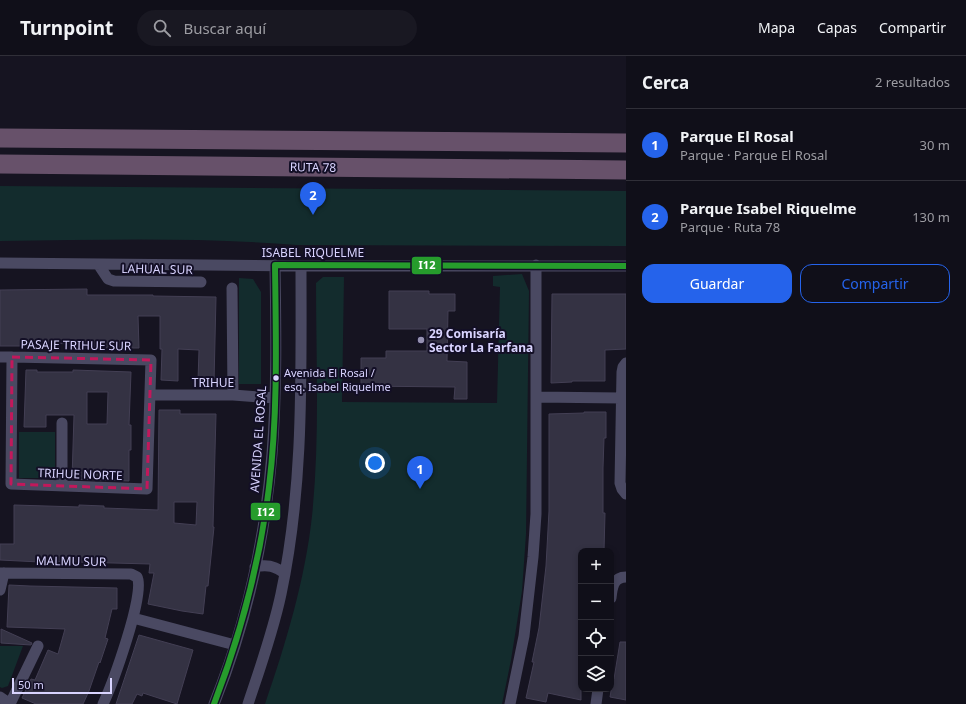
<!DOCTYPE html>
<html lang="es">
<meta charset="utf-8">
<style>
:root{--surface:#100f19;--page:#191822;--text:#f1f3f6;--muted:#9c9ca2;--line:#302f38;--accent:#2563eb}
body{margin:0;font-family:"Noto Sans",sans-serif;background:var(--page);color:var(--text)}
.controls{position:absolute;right:12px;bottom:12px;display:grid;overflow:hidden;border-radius:8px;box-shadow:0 2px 6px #0003}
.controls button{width:36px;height:36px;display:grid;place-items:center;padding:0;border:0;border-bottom:1px solid var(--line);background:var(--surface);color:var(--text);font:20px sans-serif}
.scale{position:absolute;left:12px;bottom:10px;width:100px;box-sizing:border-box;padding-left:4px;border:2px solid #d9d4ff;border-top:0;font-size:11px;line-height:14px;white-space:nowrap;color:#d9d4ff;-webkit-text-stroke:3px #130f26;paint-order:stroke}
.you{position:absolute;left:375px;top:407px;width:14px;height:14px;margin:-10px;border:3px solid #fff;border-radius:50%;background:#1a73e8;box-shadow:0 0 0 6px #1a73e833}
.badge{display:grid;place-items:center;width:26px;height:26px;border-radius:50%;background:var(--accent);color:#fff;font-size:13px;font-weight:700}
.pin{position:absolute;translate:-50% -33px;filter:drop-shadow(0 1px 2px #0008)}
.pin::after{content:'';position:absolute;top:21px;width:14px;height:12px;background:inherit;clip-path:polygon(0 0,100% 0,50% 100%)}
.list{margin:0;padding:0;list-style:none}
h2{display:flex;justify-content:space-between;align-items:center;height:52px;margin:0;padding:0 16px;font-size:17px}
h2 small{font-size:13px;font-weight:400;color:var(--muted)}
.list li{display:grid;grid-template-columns:26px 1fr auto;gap:12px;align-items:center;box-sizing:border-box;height:72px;padding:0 16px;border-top:1px solid var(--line)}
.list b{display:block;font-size:15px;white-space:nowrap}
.list p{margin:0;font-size:13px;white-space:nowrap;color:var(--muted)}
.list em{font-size:13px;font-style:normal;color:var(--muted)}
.actions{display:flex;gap:8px;padding:12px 16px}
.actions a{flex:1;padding:9px 0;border:1px solid var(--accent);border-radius:12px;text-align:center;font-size:14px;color:var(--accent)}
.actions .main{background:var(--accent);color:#fff}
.icon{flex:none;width:22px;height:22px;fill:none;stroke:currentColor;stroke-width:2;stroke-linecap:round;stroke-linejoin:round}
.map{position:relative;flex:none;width:626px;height:648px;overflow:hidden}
header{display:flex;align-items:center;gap:24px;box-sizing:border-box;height:56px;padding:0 20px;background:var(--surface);border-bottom:1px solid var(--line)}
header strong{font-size:19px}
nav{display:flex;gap:22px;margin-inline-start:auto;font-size:14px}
.search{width:280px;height:36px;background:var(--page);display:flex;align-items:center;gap:10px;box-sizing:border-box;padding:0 14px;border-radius:22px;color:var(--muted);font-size:15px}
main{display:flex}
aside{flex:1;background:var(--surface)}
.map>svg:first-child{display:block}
</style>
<header>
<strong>Turnpoint</strong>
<div class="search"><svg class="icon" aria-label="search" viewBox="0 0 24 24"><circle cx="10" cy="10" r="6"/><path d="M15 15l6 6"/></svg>Buscar aquí</div>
<nav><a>Mapa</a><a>Capas</a><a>Compartir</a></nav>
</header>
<main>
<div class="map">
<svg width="626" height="648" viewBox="0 0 626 648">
<rect width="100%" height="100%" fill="#161421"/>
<!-- green -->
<path fill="#132c2d" d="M0,130L626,135V190L297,189C198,181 99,184 0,185Z
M522,218L529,235L526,478L522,535L511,604L502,648H265C286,587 305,524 312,460C320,383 316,304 316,227L323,221H344L342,346L497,347L500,231L493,230V220Z
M239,222L253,223L261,236V328H239Z
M19,376H55V422H19Z
M0,590H23L8,630L2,632L0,631Z"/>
<!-- building -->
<path fill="#343243" stroke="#433f54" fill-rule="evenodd" d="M87,233V239H153V240L216,241L214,326L198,325L199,294L178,293V325L161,324L162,293H160V260H138L139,292H81V288L36,287V290H0V234Z
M389,235H429V238H455V255H448L447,305L467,306V343H454L455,331L361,330V302H386V295H427V273H389Z
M552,238H626V293L605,294V325H572V326L551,327Z
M26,314H37V316H73V314L131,316L129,369H131V394H129V425L72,423L74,359H46V371H24ZM87,336H108L107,368H87Z
M159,354H180V358H216L213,471H214L208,530H206L203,558L182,555L148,548L154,517H149L150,508L40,505V506L0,504V488H14V449L79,451V449L104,450V452L158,454ZM174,446H197L196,469L174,467Z
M584,356H606V382H604L603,412V457H605L604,495H581V644L548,637L546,646L526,642L534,606H532L539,572L546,510L549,455V358L584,357Z
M9,529L30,530L117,532V553H112L105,582L108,583L100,607L99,606L89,635L83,648H36L22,642L31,623L35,624L48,594L58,598L65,573L7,571Z
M1,573L32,587L31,589L1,587Z
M139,579L193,594L177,648L143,637L142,640L137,638L132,648H116Z
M620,586H626V644L610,641L613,623H614Z"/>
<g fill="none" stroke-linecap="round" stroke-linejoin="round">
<!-- street -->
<path stroke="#4a4962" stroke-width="11" d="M0,207L301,210H626
M98,208L108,223L114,225L201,226
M232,232L233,339
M0,301H12L151,304L147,433L11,428L12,301
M626,307L623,311L622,316L620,427L622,433L626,438
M150,339H233L275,342
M536,341L621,342
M62,430V367
M255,511C267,508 276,510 285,518
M0,517L131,518L137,521C146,537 112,629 103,648
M0,534L4,517
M611,542C612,532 613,521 626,521
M133,562L235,589
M0,641L10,648
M10,648L38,590
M214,648C246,569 265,483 272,398C277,335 276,272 275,209
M248,648C260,612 273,576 281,538C304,430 301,320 301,210
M510,648L524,580L533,501L536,458V209
M596,648L598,633"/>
<!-- highway -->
<path stroke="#67516a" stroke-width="19" d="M0,82L626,87
M0,108L626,114"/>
<defs>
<path id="bus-1" d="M214,648C241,578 260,505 269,431C278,357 276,283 275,209L626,210"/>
</defs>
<!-- bus-1 casing -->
<use href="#bus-1" stroke="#130f26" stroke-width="9"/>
<!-- bus-1 -->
<use href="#bus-1" stroke="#269c2c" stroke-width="6"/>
</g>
<!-- marked area -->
<path fill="none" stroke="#c2185b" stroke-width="3" stroke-dasharray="8 5" stroke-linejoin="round" d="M12,301L151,304L147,433L11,428Z"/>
<!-- markers -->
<circle fill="#9591b1" stroke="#130f26" stroke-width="1.5" cx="421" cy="284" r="4"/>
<circle fill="#d9d4ff" stroke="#130f26" stroke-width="1.5" cx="276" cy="322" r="3.5"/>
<g text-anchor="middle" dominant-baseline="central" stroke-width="4" stroke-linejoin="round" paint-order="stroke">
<!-- bus labels -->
<g font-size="11" fill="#d9d4ff" stroke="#130f26" text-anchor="start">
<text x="284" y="316">Avenida El Rosal /<tspan x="284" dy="14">esq. Isabel Riquelme</tspan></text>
</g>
<!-- street labels -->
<g font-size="12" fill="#d9d4ff" stroke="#130f26">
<text transform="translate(313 111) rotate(1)">RUTA 78</text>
<text x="313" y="196">ISABEL RIQUELME</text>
<text transform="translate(157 213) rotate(1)">LAHUAL SUR</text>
<text transform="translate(76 289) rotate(1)">PASAJE TRIHUE SUR</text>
<text x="213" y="326">TRIHUE</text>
<text transform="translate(258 383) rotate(-86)">AVENIDA EL ROSAL</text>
<text transform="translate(80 418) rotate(2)">TRIHUE NORTE</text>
<text transform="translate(71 505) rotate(1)">MALMU SUR</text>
</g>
<!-- poi labels -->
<g font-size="12" font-weight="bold" fill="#d9d4ff" stroke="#130f26" text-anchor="start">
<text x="429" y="277">29 Comisaría<tspan x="429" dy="14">Sector La Farfana</tspan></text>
</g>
</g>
<g stroke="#130f26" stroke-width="1.5">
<rect x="411" y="200" width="31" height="19" rx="4" fill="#269c2c"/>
<rect x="250" y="446" width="31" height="19" rx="4" fill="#269c2c"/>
</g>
<g font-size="11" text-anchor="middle" font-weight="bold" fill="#fff">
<text x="427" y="213">I12</text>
<text x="266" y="460">I12</text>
</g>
</svg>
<div class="controls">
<button>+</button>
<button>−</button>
<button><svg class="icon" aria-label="locate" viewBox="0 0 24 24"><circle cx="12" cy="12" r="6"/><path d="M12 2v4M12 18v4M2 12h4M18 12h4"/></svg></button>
<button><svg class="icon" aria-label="layers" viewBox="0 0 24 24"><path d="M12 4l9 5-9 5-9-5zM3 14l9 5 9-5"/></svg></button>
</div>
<div class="scale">50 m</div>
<div class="you"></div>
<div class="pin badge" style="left:420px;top:433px">1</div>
<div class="pin badge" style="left:313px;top:159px">2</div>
</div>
<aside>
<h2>Cerca<small>2 resultados</small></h2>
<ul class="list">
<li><span class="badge">1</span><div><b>Parque El Rosal</b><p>Parque · Parque El Rosal</p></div><em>30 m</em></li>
<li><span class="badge">2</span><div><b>Parque Isabel Riquelme</b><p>Parque · Ruta 78</p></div><em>130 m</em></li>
</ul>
<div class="actions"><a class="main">Guardar</a><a>Compartir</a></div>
</aside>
</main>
